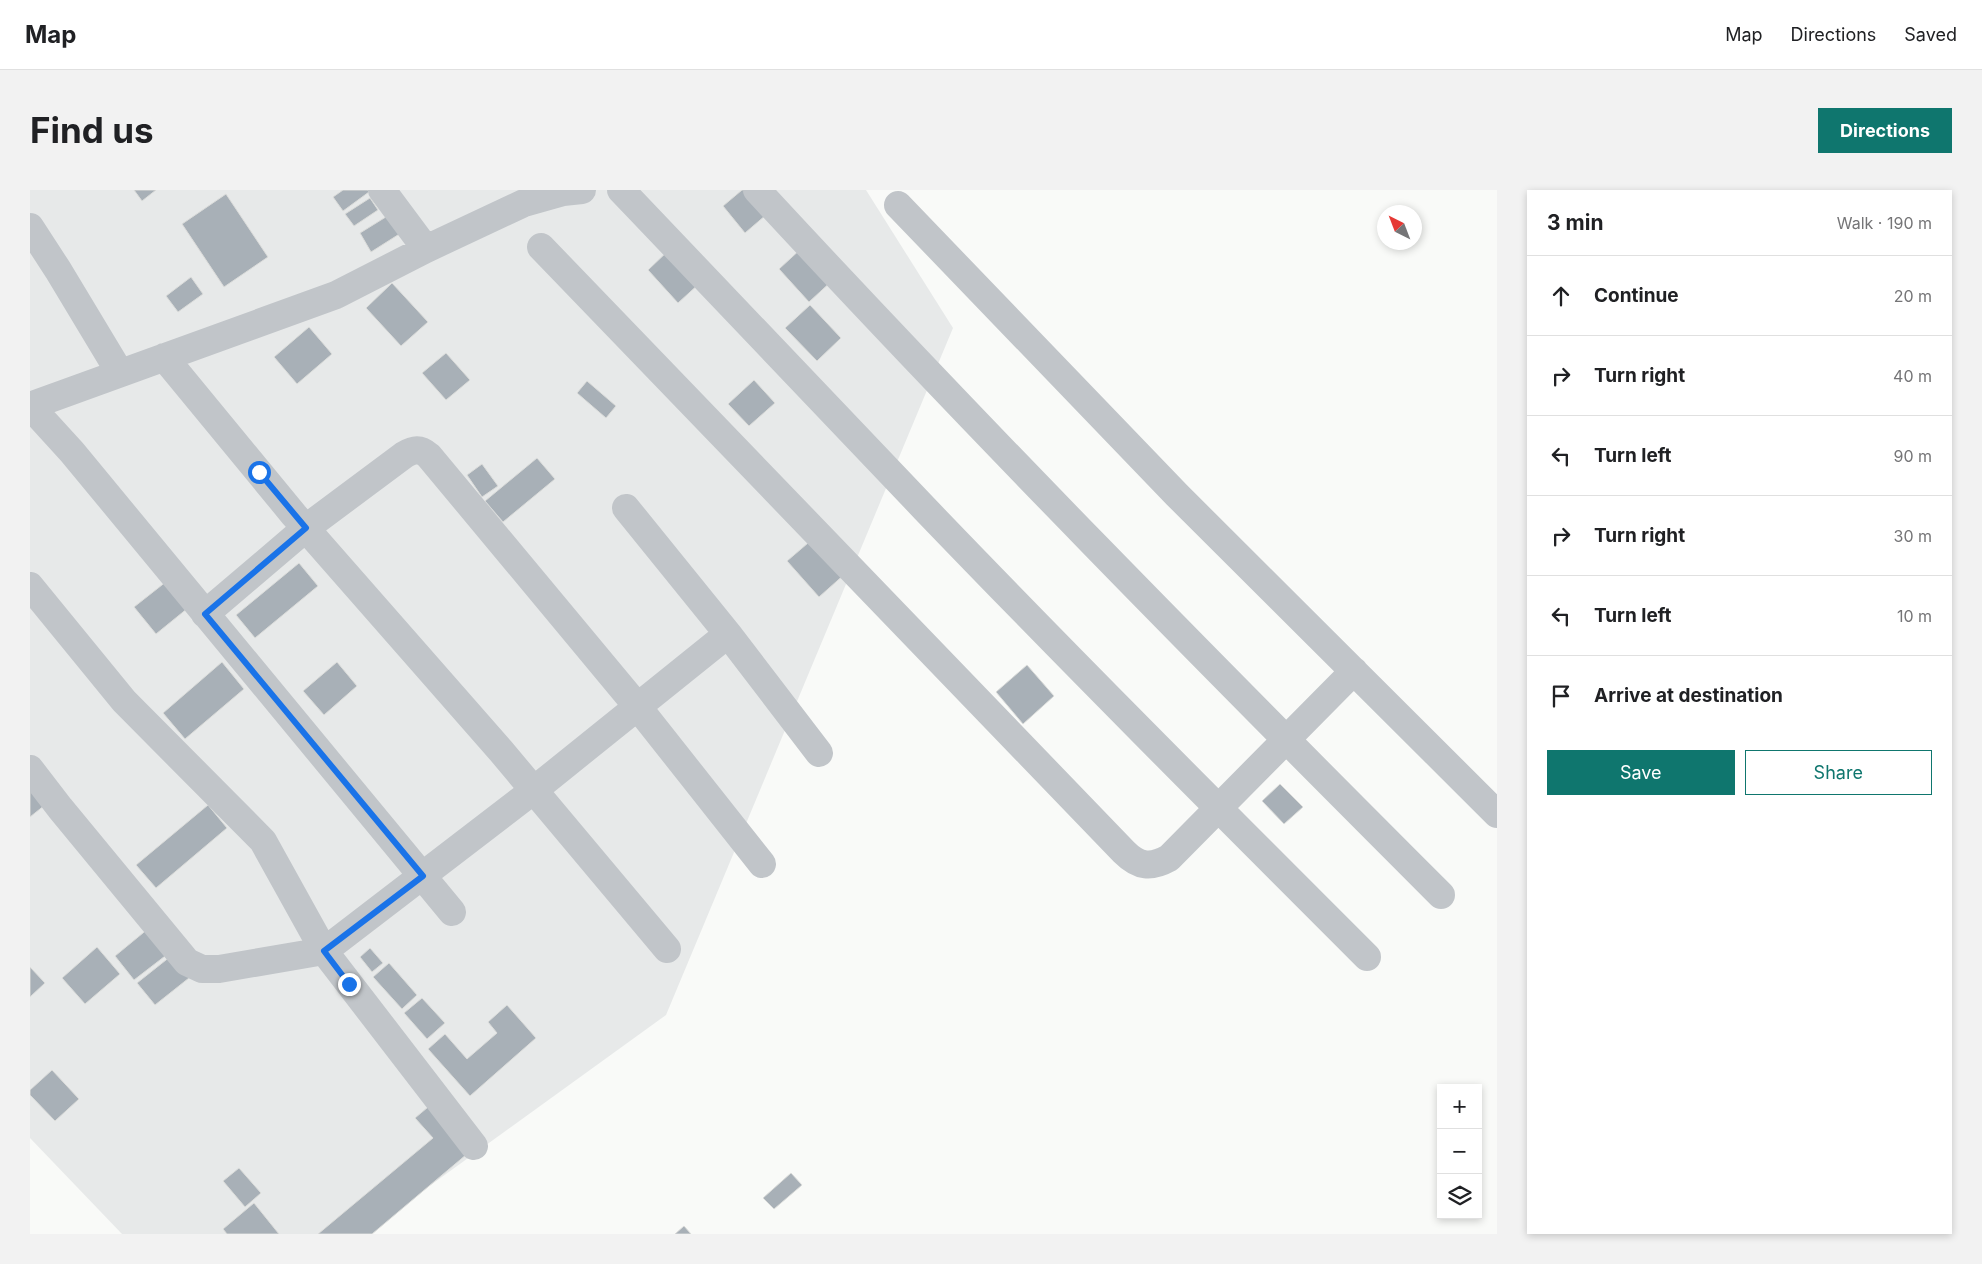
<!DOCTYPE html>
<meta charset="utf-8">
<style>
:root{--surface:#fff;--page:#f2f2f2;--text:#202124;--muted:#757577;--line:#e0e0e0;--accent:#0f766e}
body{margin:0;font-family:Inter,sans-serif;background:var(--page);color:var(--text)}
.controls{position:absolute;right:15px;bottom:15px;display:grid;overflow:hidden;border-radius:0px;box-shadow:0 2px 8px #0003}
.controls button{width:45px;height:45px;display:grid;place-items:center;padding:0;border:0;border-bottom:1px solid var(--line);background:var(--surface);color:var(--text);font:25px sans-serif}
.compass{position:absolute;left:1347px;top:15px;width:45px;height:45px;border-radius:50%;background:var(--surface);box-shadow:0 2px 8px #0003;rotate:318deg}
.stop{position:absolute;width:15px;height:15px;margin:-11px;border:4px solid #1a73e8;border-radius:50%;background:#fff}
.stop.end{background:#1a73e8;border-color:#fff;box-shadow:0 1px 5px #0008}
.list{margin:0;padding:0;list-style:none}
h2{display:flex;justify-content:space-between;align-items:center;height:65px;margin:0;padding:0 20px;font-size:21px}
h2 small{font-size:16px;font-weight:400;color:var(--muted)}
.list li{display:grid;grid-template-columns:32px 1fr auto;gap:15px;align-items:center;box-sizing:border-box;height:80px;padding:0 20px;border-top:1px solid var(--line)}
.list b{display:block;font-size:19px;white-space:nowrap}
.list em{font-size:16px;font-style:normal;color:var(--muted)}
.actions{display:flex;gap:10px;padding:15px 20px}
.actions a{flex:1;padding:11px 0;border:1px solid var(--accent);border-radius:0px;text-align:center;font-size:18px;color:var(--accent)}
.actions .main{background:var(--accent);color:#fff}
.icon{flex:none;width:28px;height:28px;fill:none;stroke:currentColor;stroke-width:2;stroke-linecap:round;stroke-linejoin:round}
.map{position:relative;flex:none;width:1467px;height:1044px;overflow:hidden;border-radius:0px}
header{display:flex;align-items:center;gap:30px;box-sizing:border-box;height:70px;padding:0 25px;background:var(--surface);border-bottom:1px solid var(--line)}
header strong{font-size:24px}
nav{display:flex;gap:28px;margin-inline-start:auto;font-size:18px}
.intro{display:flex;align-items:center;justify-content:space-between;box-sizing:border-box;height:120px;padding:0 30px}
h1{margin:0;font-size:35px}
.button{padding:12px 22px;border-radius:0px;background:var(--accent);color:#fff;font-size:18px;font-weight:700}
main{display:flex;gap:30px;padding:0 30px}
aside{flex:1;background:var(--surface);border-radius:0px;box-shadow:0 2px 8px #0003}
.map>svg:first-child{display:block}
</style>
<header>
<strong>Map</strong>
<nav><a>Map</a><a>Directions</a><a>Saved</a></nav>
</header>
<div class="intro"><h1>Find us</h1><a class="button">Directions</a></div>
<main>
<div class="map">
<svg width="1467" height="1044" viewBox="0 0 1467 1044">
<rect width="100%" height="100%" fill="#f9faf8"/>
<!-- built -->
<path fill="#e7e9e9" d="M0,0H836L923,138L636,825L333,1044H92L0,948Z"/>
<!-- building -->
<path fill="#a8b0b7" stroke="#dbdcda" d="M104,0H126L112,11Z
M313,0H338L339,2L313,21L303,7Z
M712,0H726L743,19L715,43L693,16Z
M196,4L238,67L194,97L152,34Z
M340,8L348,20L324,36L315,24Z
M359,25L371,43L341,62L330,43Z
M774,56L804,89L779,112L749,79Z
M640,59L671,92L648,113L618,80Z
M161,87L173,104L148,122L136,106Z
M362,93L398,132L371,156L336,118Z
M780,115L811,148L787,171L755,138Z
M279,137L302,164L267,194L244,167Z
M416,163L440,190L416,210L392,183Z
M724,190L745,213L719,236L698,214Z
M557,191L586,216L576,228L547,203Z
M507,268L525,289L473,332L455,311Z
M452,274L468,296L452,307L437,285Z
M785,347L816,383L789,407L757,371Z
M269,373L288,396L225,448L206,425Z
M137,391L158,418L126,444L104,417Z
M192,472L214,499L155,549L133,523Z
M307,472L327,496L294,525L273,501Z
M997,475L1024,506L993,534L966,502Z
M1250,594L1273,617L1254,634L1232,611Z
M0,596L15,615L0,627Z
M178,615L197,638L126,698L106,675Z
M119,738L139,763L104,790L85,766Z
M67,757L90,784L55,814L32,788Z
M340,758L353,773L342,782L330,767Z
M141,766L159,788L125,815L107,793Z
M359,773L387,805L372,819L343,787Z
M0,777L15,793L0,807Z
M392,808L415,833L397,849L374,823Z
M477,815L506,848L440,906L398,859L415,844L437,869L467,843L458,832Z
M22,880L49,909L25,931L0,905V900Z
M404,912L443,959L342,1044H288L403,948L385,928Z
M209,978L231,1003L215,1017L193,991Z
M761,983L772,995L744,1019L733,1008Z
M224,1013L249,1044H197L193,1039Z
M654,1036L661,1044H645Z"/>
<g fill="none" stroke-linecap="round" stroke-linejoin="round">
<!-- street -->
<path stroke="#c1c5c9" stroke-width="28" d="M352,0L396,59
M591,0C693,106 794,213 895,319C1040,470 1189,619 1337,767
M727,0C949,240 1180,474 1411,705
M868,15L1147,305L1467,624
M0,37L28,80L90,183
M511,57C705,260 900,461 1094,662C1109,677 1121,678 1139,668L1324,481
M134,167L264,325L471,561L637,759
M0,216L42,262L422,722
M0,216L306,105L396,59L494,13L533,2L552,0
M596,318L698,444
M0,396L94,511L233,651L294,761L444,956
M175,424L276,338L374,265C384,259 390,258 399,266L607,516L732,674
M0,579L30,618L157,772L172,779H189L294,761L504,600L698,444L789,563"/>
</g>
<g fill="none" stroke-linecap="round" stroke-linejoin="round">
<!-- route -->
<path stroke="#1a73e8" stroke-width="6" d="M229,282L276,338L175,424L393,686L294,761L319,794"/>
</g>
</svg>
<div class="controls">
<button>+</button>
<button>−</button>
<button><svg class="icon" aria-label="layers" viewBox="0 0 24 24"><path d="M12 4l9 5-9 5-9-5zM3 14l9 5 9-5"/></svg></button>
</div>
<svg class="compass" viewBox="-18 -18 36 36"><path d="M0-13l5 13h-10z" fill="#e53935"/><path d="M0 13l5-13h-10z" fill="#757577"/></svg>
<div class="stop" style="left:229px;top:282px"></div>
<div class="stop end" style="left:319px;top:794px"></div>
</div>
<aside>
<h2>3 min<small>Walk · 190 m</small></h2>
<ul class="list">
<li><svg class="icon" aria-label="ahead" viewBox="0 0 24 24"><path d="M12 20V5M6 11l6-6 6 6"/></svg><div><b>Continue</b></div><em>20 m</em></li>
<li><svg class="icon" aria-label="right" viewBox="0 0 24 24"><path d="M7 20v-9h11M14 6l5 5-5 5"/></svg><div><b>Turn right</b></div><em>40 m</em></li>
<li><svg class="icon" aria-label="left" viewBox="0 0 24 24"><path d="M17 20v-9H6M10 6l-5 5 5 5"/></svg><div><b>Turn left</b></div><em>90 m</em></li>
<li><svg class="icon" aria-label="right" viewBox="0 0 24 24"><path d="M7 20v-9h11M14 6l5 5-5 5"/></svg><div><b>Turn right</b></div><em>30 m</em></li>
<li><svg class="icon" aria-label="left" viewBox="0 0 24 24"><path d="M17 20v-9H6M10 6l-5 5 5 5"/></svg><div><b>Turn left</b></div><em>10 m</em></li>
<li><svg class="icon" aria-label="arrive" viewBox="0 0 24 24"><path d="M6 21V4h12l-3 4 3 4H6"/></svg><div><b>Arrive at destination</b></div></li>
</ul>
<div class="actions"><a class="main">Save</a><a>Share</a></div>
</aside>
</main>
